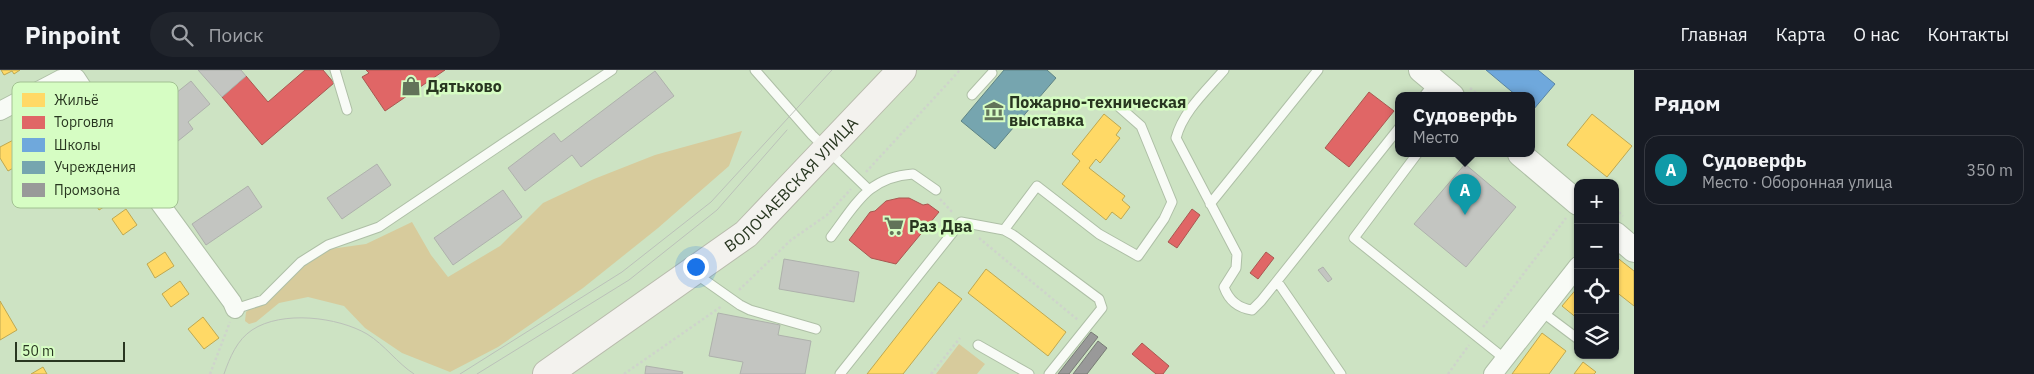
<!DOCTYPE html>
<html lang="ru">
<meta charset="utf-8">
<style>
:root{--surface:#171b24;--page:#20242c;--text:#f1f3f6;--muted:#9ea1a6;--line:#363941;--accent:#627359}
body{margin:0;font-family:"IBM Plex Sans",sans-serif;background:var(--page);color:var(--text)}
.controls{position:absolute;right:15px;bottom:15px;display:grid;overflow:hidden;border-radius:10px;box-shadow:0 1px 4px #0004}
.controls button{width:45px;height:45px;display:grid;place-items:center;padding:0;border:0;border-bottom:1px solid var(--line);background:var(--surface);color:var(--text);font:25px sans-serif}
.scale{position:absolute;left:15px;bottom:12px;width:110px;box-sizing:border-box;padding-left:5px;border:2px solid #283620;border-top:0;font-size:14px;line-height:18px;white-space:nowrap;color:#283620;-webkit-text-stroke:4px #d6fdc3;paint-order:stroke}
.you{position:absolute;left:695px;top:196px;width:18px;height:18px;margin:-12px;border:4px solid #fff;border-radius:50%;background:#1a73e8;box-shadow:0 0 0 8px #1a73e833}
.badge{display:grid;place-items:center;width:32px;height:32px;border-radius:50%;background:var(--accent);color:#fff;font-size:16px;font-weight:700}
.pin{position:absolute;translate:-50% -41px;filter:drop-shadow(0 1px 2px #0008)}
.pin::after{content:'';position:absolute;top:26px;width:18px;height:15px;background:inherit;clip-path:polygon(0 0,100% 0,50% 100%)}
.popup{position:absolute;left:1395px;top:22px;width:140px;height:65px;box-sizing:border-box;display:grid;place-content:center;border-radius:10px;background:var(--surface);filter:drop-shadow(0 1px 4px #0005);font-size:16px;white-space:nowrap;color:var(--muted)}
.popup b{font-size:19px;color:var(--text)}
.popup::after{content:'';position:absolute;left:50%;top:100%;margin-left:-10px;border:10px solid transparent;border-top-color:var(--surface)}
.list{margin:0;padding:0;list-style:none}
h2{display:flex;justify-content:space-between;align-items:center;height:65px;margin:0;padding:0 20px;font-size:21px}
h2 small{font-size:16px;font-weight:400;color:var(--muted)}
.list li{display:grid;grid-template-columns:32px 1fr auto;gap:15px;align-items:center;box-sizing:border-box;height:70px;margin:0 10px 10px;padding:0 10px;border:1px solid var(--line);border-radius:15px}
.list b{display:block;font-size:19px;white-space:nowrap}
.list p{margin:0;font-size:16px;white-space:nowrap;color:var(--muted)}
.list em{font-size:16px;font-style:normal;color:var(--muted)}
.icon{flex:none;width:28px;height:28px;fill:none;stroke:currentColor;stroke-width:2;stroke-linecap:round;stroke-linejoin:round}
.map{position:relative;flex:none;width:1634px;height:304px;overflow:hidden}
header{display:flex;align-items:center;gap:30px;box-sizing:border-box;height:70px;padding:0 25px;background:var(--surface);border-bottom:1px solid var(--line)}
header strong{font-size:24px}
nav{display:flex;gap:28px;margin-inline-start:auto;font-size:18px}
.search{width:350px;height:45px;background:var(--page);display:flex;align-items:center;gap:12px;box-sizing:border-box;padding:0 18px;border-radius:28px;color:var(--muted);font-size:19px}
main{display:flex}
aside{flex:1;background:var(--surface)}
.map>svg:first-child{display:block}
</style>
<header>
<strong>Pinpoint</strong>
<div class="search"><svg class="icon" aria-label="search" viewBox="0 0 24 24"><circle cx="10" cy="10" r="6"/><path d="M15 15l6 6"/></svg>Поиск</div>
<nav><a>Главная</a><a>Карта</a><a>О нас</a><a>Контакты</a></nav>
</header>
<main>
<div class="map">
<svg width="1634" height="304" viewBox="0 0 1634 304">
<rect width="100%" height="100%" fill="#cde3c3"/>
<!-- green -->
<path fill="#d7cb9c" d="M742,61L729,96L658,158L583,218L498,277L450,302L402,283L365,258L344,236L308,227L279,233L256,252L249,254L245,251L246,242L283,207L330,179L366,174L412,152L431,185L448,207L500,176L543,133L594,109L655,85Z
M959,274L985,294L977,304H936Z"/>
<!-- homes -->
<path fill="#ffd966" stroke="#bea851" d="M1,0H20L14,4L12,1L4,5Z
M1104,44L1121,58L1116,65L1120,68L1100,93L1096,89L1089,98L1125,126L1122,130L1130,137L1121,149L1112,142L1106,150L1062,114L1080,91L1072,84Z
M1592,44L1632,76L1607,107L1567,75Z
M81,61L95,82L73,97L60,76Z
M23,65L35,86L8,101L0,88V77Z
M102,108L115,130L99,140L86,118Z
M126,139L137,155L123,165L112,149Z
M165,182L174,196L155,208L147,194Z
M1615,186L1634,201V236L1615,221Z
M986,199L1066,262L1048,286L968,223Z
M180,211L189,224L171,237L162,224Z
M939,212L962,229L903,304H867Z
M1578,217V249L1562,236Z
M0,231L17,260L0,270Z
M203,247L219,268L204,279L188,259Z
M1542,263L1566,281L1549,304H1512Z
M1583,292L1596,302L1594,304H1574Z
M43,297L47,304H31Z"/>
<!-- shops -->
<path fill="#e06666" stroke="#a95851" d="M305,0H323L334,13L262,75L222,27L246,6L268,32Z
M366,0H445L385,41L362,7L369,3Z
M1369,22L1394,41L1349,97L1325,78Z
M899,128H909L923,135L928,134L939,142L896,194L871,188L849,170L870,142L875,141L886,131Z
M1192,139L1200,145L1177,178L1168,172Z
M1266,182L1274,188L1258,209L1250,203Z
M1142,273L1169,296L1163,304H1156L1132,284Z"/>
<!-- schools -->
<path fill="#6fa8dc" stroke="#5a86a4" d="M1486,0H1538L1555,14L1533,40L1531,38V26H1517Z"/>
<!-- public -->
<path fill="#76a5af" stroke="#5f8484" d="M1004,0H1047L1056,8L995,79L961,51Z"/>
<!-- industry -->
<path fill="#999" stroke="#777b75" d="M1091,262L1098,267L1069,304H1058Z
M1098,271L1107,278L1087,304H1073Z"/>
<!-- building -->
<path fill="#c3c5c1" stroke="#aeb1ac" d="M198,0H241L246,6L222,27Z
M655,1L674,26L581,97L572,85L525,121L508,98L554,63L561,72Z
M191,11L210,34L188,52L193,59L168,79L163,71L139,90L121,67Z
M377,94L391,115L342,149L327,128Z
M1465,94L1516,137L1466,197L1414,154Z
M248,116L262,137L206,175L192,154Z
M503,120L522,147L453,195L434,168Z
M784,189L859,202L854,232L779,219Z
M1323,197L1332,209L1328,212L1318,200Z
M718,243L780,255L778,265L811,271L805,304H740L743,292L709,286Z
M646,296L683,302L682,304H645Z"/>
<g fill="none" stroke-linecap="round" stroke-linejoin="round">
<defs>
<path id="lane" d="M335,0L347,40
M755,0L812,65L868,119
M1224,0C1207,20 1183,41 1176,68L1237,184L1236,198L1224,217C1229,231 1238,238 1252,240L1261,231L1399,58
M972,25L992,3
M1424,26L1435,12
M1417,84L1354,168L1505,289
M1210,134L1318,0
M1004,160L1037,116L1099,164L1138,186L1164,149L1172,132L1141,56L1116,34
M831,167C856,134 868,107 913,104L936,120
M696,204L740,235L750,240L816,259
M1277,211L1341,304
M235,239L263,230L301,192L328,175L379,157L612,0
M1542,242L1578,269
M978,275L1029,304
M840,304L961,152L1004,160L1013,165L1099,229L1102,238L1049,304"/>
<path id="street" d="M0,41L61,9L70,7L76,8L142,109L232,232L235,239
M1493,304L1578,196"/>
<path id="secondary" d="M1421,0L1452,26
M1520,84L1578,133
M1615,164L1634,180"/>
<g id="primary">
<path id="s1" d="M547,304L746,164L902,0"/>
</g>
</defs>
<!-- lane casing -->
<use href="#lane" stroke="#aebfa6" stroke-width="11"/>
<!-- street casing -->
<use href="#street" stroke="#aebfa6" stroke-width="20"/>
<!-- secondary casing -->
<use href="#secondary" stroke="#aebfa6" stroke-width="26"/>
<!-- primary casing -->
<use href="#primary" stroke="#b8bbac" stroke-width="30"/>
<!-- path -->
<path stroke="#ced4cb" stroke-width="2.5" stroke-dasharray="2.5 2.5" stroke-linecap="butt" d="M1470,18L1480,26
M866,102L960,0
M940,129L953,143
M1615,139L1623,146
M979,168L1078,250
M739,220L791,170L827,145L851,119
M1483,257L1566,148
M210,304L230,252
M624,304L722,236
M931,304L960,268
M1448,304L1469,275"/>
<!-- lane -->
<use href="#lane" stroke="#f8fbf6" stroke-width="9"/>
<!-- street -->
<use href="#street" stroke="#f8fbf6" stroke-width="18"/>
<!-- secondary -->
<use href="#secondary" stroke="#f6f7f3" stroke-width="24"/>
<!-- primary -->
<use href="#primary" stroke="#f3f2ee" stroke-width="28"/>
<!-- tram -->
<path stroke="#bbc1b9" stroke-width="1" d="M224,304C230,287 237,270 252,260C282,240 338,247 367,264C385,275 397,293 414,304
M460,304L622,202L711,132L832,0
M477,304L629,210L717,140L787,60"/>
</g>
<!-- icons -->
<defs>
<symbol id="shop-bare" viewBox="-9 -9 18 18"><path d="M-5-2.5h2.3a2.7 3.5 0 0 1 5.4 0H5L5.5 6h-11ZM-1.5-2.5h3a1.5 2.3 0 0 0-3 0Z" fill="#627359" stroke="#d6fdc3" stroke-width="2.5" paint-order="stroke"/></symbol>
<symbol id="museum-bare" viewBox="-9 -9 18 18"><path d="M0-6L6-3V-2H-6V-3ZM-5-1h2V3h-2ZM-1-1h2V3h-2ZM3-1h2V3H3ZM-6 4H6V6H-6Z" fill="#627359" stroke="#d6fdc3" stroke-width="2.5" paint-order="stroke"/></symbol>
<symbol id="supermarket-bare" viewBox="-9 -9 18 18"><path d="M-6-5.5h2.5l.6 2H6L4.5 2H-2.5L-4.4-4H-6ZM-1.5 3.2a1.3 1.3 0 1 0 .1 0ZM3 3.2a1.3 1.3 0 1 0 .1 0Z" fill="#627359" stroke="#d6fdc3" stroke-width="2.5" paint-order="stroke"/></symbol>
</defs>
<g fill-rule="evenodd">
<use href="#shop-bare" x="397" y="2" width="28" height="28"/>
<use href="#museum-bare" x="980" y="27" width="28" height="28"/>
<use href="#supermarket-bare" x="880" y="142" width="28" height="28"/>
</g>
<g text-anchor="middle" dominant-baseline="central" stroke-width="5" stroke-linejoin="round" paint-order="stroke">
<!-- poi labels -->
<g font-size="16" font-weight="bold" fill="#283620" stroke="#d6fdc3" text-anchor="start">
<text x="426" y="16">Дятьково</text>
<text x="1009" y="32">Пожарно-техническая<tspan x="1009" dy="18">выставка</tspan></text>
<text x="909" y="156">Раз Два</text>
</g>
<!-- street labels -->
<g font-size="16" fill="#283620" stroke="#d6fdc3">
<text stroke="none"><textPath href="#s1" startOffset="310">ВОЛОЧАЕВСКАЯ УЛИЦА</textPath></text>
</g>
</g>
<!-- legend -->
<rect x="12" y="12" width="166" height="126" rx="8" fill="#d6fdc3" stroke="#a2c192" stroke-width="1"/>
<rect x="22" y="23" width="23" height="14" fill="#ffd966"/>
<rect x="22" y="46" width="23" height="13" fill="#e06666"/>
<rect x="22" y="68" width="23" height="14" fill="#6fa8dc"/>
<rect x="22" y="91" width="23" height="13" fill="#76a5af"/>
<rect x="22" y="113" width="23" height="14" fill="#999"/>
<g font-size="14" fill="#283620">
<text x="54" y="35">Жильё</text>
<text x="54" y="57">Торговля</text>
<text x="54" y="80">Школы</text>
<text x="54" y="102">Учреждения</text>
<text x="54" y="125">Промзона</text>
</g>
</svg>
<div class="controls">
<button>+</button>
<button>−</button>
<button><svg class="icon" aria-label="locate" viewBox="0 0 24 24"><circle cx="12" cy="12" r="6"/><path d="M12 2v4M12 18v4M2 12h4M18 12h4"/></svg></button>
<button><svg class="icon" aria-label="layers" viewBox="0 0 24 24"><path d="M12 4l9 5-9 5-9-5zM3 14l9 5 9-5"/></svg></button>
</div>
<div class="scale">50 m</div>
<div class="you"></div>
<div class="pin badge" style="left:1465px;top:145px;background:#0f9aa8">A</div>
<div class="popup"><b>Судоверфь</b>Место</div>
</div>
<aside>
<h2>Рядом<small></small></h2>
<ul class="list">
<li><span class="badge" style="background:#0f9aa8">A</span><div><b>Судоверфь</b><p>Место · Оборонная улица</p></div><em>350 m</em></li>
</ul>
</aside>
</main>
